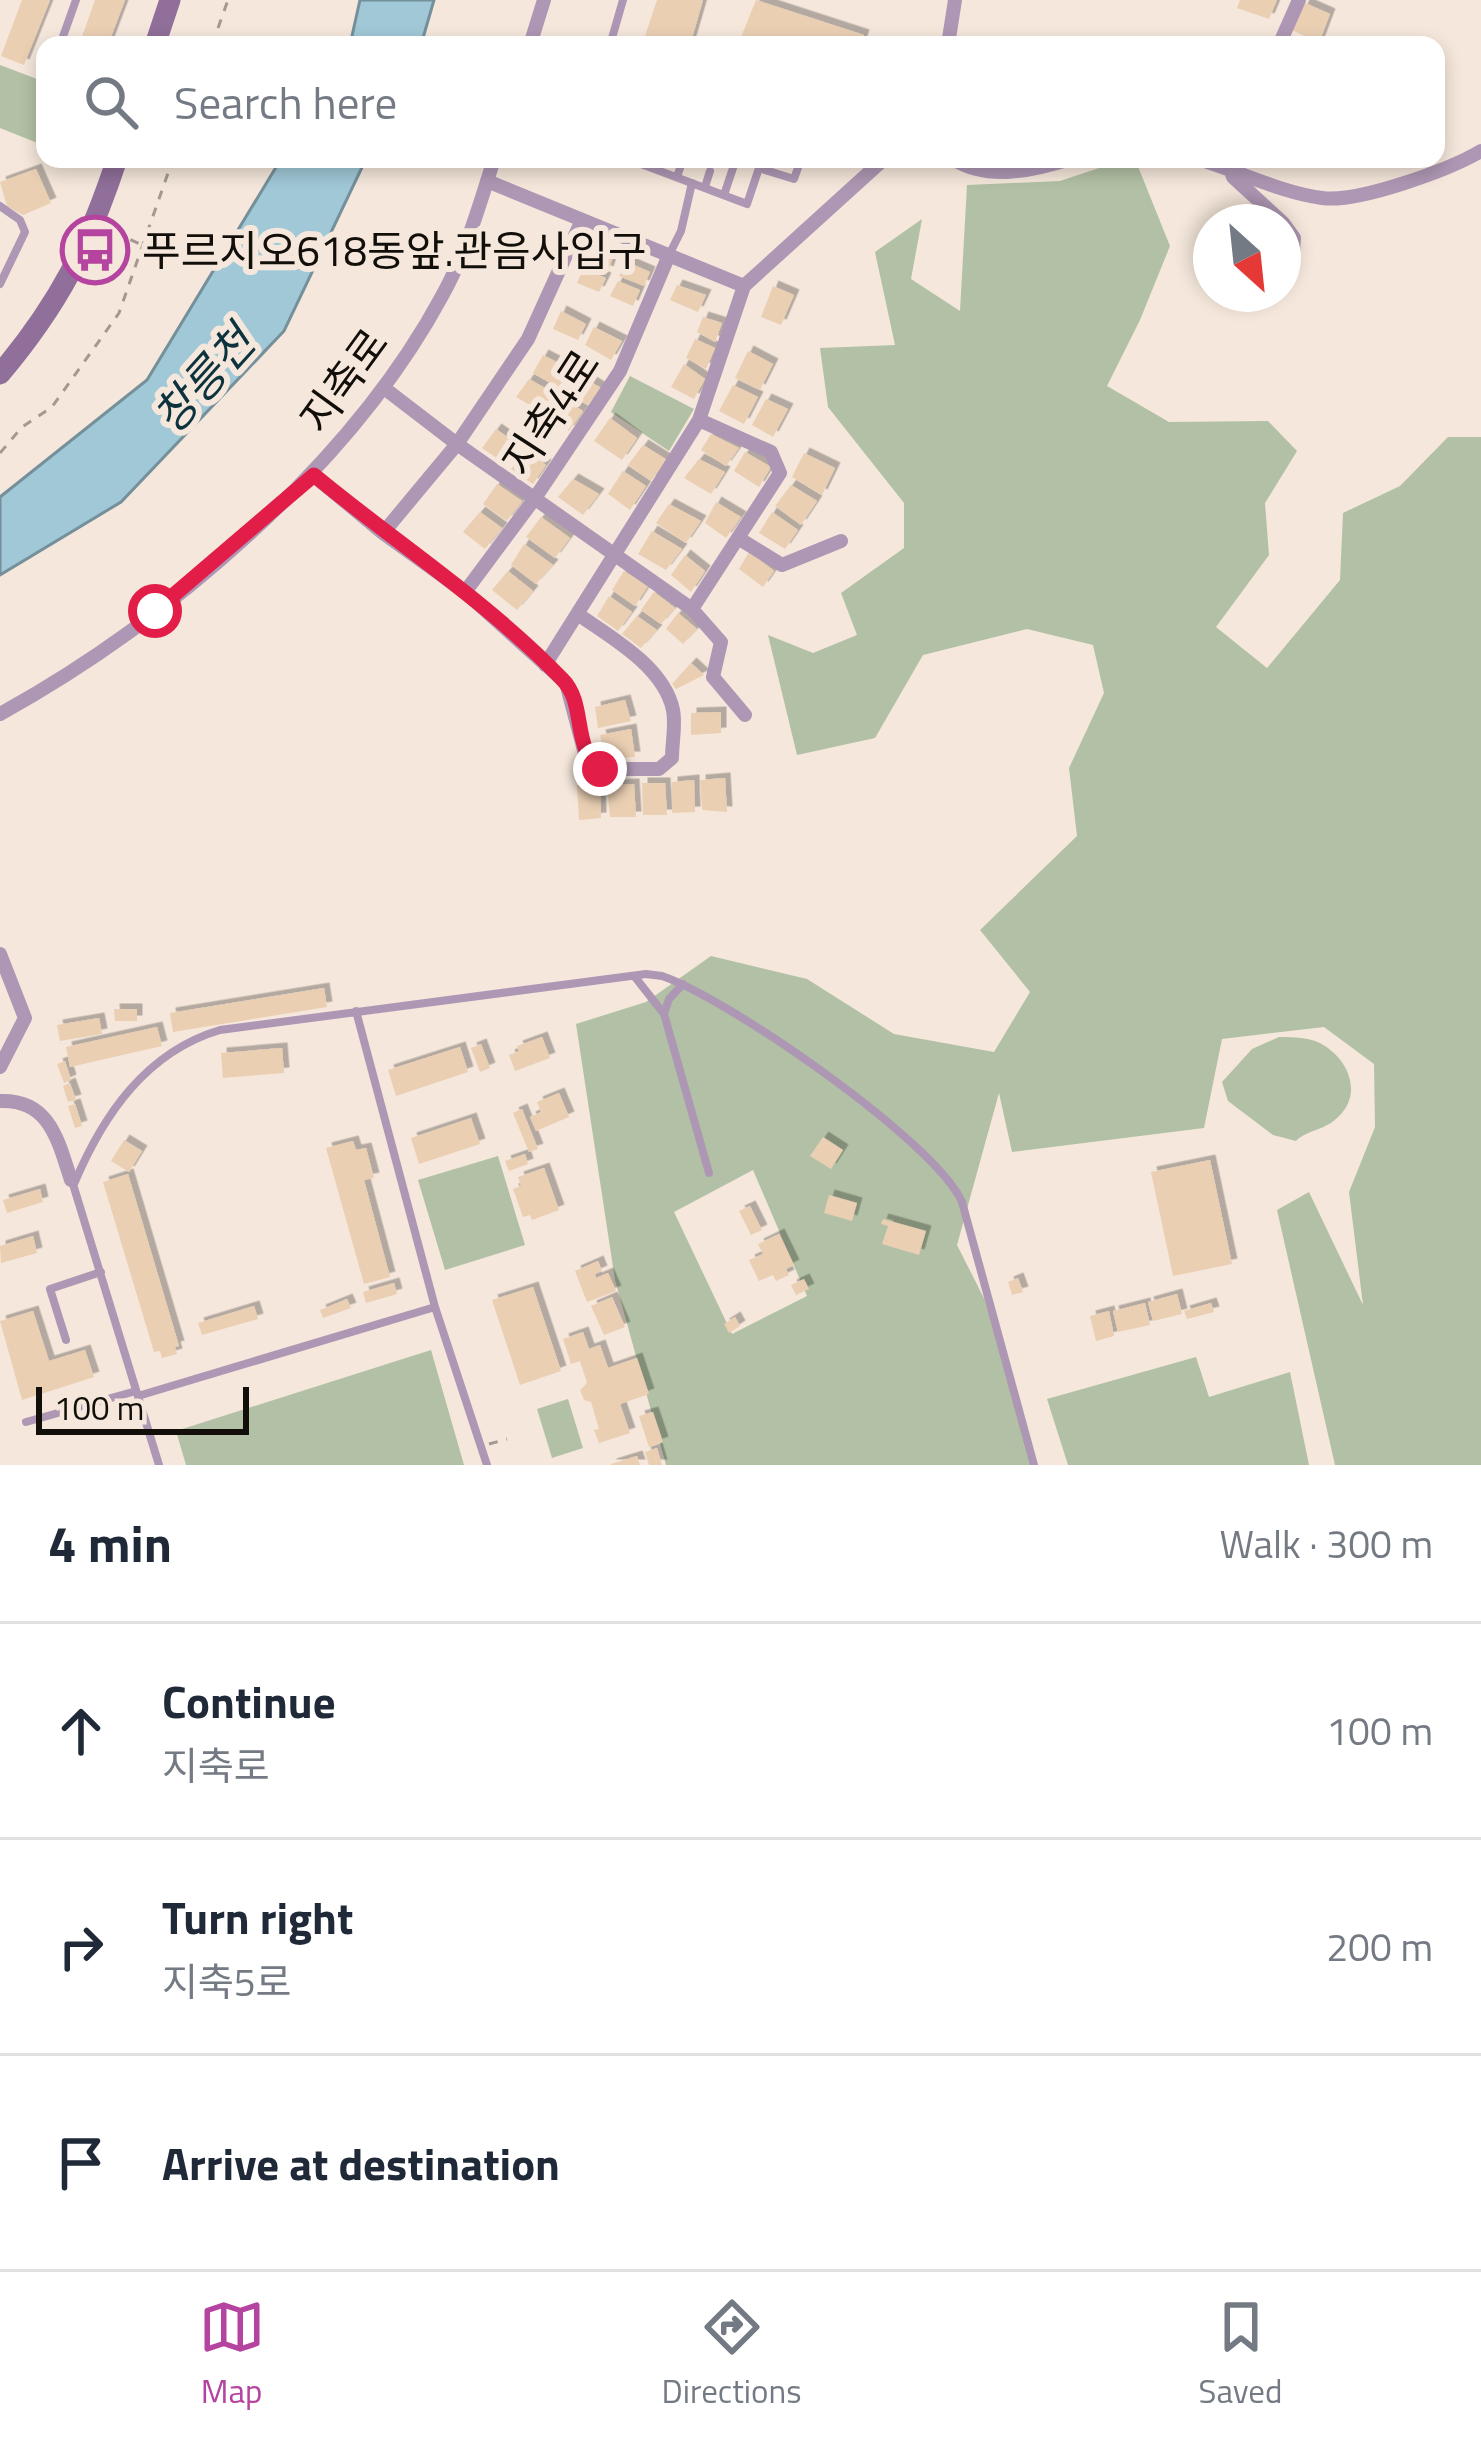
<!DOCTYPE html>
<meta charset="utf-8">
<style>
:root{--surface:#fff;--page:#f6f6f7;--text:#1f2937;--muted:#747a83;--line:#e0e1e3;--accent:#b544a0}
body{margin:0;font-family:"Titillium Web","Noto Sans KR",sans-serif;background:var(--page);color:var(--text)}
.compass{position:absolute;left:1193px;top:204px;width:108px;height:108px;border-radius:50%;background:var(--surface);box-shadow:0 6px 18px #0003;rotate:153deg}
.scale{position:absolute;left:36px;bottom:30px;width:213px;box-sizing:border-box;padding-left:12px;border:6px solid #120e0a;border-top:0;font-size:33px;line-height:42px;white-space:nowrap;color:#120e0a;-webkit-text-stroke:9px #f5e7db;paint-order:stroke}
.stop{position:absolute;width:36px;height:36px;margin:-27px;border:9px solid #e11d48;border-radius:50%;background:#fff}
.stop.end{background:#e11d48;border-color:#fff;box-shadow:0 3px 12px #0008}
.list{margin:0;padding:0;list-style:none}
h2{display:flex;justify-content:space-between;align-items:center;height:156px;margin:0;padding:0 48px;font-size:51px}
h2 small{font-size:39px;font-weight:400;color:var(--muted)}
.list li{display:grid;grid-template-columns:78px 1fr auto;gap:36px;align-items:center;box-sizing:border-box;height:216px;padding:0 48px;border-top:3px solid var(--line)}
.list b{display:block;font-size:45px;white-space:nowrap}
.list p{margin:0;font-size:39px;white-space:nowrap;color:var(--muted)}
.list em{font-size:39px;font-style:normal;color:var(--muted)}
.icon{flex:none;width:66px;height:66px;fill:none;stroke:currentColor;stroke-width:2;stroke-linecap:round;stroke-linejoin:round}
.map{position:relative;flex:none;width:1481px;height:1465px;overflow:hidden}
.search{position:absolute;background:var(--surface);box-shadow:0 6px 18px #0003;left:36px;right:36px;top:36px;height:132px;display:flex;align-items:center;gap:30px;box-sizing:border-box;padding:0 42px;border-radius:24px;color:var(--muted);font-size:45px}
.sheet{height:804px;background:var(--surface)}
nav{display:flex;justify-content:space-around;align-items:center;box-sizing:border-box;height:168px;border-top:3px solid var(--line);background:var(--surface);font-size:33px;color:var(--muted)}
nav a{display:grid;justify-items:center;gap:6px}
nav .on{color:var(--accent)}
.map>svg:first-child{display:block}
</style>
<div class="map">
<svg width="1481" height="1465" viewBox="0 0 1481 1465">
<defs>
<filter id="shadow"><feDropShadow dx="5.5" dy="-5.5" stdDeviation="0" flood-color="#0004"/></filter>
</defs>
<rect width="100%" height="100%" fill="#f5e7db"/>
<!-- green -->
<path fill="#b2c1a5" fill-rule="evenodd" d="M0,65L45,82V146L0,128Z
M1126,159H1135L1170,246L1140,320L1107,386L1169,422L1268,421L1297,451L1265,503L1269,555L1216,627L1267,668L1340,580L1343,513L1400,486L1448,437H1481V1465H1335L1277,1210L1309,1192L1363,1305L1349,1192L1375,1127L1374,1064L1324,1027L1222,1039L1204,1128L1012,1152L999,1093L957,1245L994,1318L1036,1465H666L615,1280L576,1024L646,1002L711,956L807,979L894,1034L994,1052L1030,992L980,930L1077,836L1069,768L1104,693L1093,645L1027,629L923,655L875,738L797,755L768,635L813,653L857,635L841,593L904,548V503L828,407L820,348L895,345L875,252L922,219L911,279L960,311L967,185L1060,181ZM753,1170L807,1296L732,1334L674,1212Z
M630,376L694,409L669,451L611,412Z
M1279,1037C1294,1037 1312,1037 1325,1046C1351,1063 1362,1096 1337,1118C1325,1130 1307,1130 1296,1141L1273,1135L1228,1101L1222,1082L1252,1049Z
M498,1156L525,1245L445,1270L418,1180Z
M431,1350L464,1465H186L176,1431Z
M1196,1357L1209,1397L1290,1372L1309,1465H1068L1047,1399Z
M568,1399L583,1448L552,1458L537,1409Z"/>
<!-- water -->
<path fill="#a0c8d7" stroke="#75909a" stroke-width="3" d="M360,0H434L421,45H350Z
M281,159H366L284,331L121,502L0,575V497L147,380Z"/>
<!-- building -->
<path fill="#eacfb3" filter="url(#shadow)" d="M22,0H50L24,65L1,56Z
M95,0H125L108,45H79Z
M657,0H703L690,45H642Z
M756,0L864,35L861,45L739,42Z
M1240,0H1277L1269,19L1237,8Z
M1305,3L1330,14L1319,43L1292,30Z
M36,169L51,203L23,215L7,206L0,182Z
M590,248L613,257L608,272L584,262Z
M627,262L650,272L644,286L619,276Z
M583,269L606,278L599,292L577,283Z
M618,281L640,290L633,306L610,296Z
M677,285L706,295L698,312L670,300Z
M773,286L794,295L781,325L761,317Z
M561,311L586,324L578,340L553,329Z
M703,317L722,323L715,342L697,332Z
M594,327L622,341L611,360L585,345Z
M695,339L715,348L706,369L686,358Z
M748,351L773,364L760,390L735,378Z
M543,355L568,368L559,388L533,373Z
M684,364L705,379L694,399L671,387Z
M576,373L601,388L588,405L565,391Z
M529,379L554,393L542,412L516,397Z
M733,385L758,397L744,424L719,411Z
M561,398L583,411L569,431L547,417Z
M766,399L788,409L773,437L752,425Z
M610,418L637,438L622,460L594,441Z
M496,429L519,445L505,464L482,448Z
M711,434L739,448L726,466L701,450Z
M643,445L667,460L651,481L628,465Z
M526,450L546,465L533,484L511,469Z
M745,452L771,467L759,487L734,471Z
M804,453L835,468L822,495L792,477Z
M699,459L725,472L711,494L684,478Z
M623,471L646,486L630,510L608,494Z
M573,479L599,494L583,515L558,497Z
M497,484L522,501L507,521L483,504Z
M791,485L817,501L801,525L775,506Z
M716,502L741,517L726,538L705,523Z
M669,504L701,521L686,543L656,523Z
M480,512L502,528L485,549L463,532Z
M772,512L798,530L785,549L759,533Z
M541,517L570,538L555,558L526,537Z
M652,531L682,549L666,570L638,554Z
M524,544L553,565L536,584L511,565Z
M749,552L774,571L763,587L739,569Z
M685,555L705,571L691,592L671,575Z
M508,571L533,591L517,610L492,590Z
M624,571L648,586L635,606L612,590Z
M654,592L675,608L661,624L641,610Z
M609,596L632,612L618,631L597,616Z
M678,613L697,629L683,644L666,629Z
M637,616L657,630L641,648L622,634Z
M691,663L704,675L676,689L672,684Z
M625,700L631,721L598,728L595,707Z
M721,712V733L691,735V713Z
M631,729L635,757L605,758L600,735Z
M725,778L727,812L702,810L700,780Z
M694,780L695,812L672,813V782Z
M642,783H665L667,815H643Z
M634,784L636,817H610L607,785Z
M577,785L600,786L601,818L579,820Z
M324,988L327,1007L173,1032L170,1013Z
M114,1009H137V1021H115Z
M99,1018L102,1034L60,1041L57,1025Z
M157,1027L162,1046L70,1067L66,1047Z
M542,1037L550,1058L515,1071L509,1055L519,1051L517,1046Z
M481,1044L490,1068L480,1072L471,1048Z
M460,1047L468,1072L396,1096L388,1070Z
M282,1048L284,1073L223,1078L221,1053Z
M65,1061L71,1080L64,1083L57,1064Z
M70,1083L76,1100L68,1102L63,1086Z
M559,1093L569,1117L536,1131L530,1117L541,1112L537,1102Z
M75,1104L82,1126L75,1128L68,1106Z
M522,1109L538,1149L529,1152L513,1113Z
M471,1118L480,1144L419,1164L411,1138Z
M823,1137L843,1150L831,1169L810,1156Z
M124,1140L142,1151L129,1172L111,1161Z
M353,1141L356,1150L366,1148L374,1178L364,1180L390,1277L364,1284L326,1148Z
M525,1154L528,1164L509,1171L505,1161Z
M1210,1160L1232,1264L1173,1276L1151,1172Z
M544,1168L559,1210L532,1220L530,1215L523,1217L513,1189L521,1186L518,1177Z
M128,1174L179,1346L175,1347L177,1354L162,1358L160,1351L154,1352L103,1182Z
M40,1189L43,1202L7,1213L3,1200Z
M829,1195L857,1203L852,1221L824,1213Z
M750,1206L762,1230L751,1235L739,1211Z
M883,1219L926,1231L919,1255L882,1244L888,1226L881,1224Z
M779,1234L794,1265L786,1269L789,1275L776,1281L773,1275L759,1281L749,1260L763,1254L758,1244Z
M33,1236L37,1253L1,1263L0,1246Z
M598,1261L602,1271L595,1274L596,1278L608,1273L616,1291L587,1302L575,1271Z
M1018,1278L1023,1292L1012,1295L1008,1282Z
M804,1279L809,1289L796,1295L791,1285Z
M394,1283L397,1294L366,1303L363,1292Z
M533,1287L561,1371L520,1385L492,1300Z
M1177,1294L1182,1314L1153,1321L1148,1302Z
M612,1297L625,1327L604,1335L591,1306Z
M347,1299L351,1308L323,1318L320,1310Z
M1145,1303L1150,1325L1118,1332L1113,1311Z
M1211,1303L1214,1312L1187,1319L1184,1311Z
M254,1306L258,1319L202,1335L198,1323Z
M33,1311L49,1361L85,1350L94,1377L22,1400L0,1321Z
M1109,1311L1114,1336L1096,1341L1090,1316Z
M735,1317L740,1326L729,1333L724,1324Z
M583,1332L589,1349L600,1345L608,1368L637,1358L649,1394L620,1404L630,1433L599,1443L594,1430L599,1429L591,1402L584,1400L580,1390L587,1383L580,1361L571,1364L563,1339Z
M653,1412L663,1442L649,1447L639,1416Z
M657,1448L662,1465H649L645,1452Z
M637,1456L640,1465H611V1464Z"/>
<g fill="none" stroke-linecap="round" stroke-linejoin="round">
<!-- path -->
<path stroke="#a39990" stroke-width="3" stroke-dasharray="9 9" stroke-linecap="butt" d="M212,45L228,0
M114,232L140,244
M0,453L22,427L52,407L119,313L173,159
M489,1444L507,1439"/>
<!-- lane -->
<path stroke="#ae97b4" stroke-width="8" d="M60,45L76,0
M610,45L623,0
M628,159L747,204L762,159
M759,168L794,179L801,159
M677,177L683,159
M705,187L710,171
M724,195L736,159
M0,206L20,220L25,232L0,284
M669,255L681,231L692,183
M635,977L664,1014L669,999L683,984
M356,1011L435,1307L487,1465
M664,1014L709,1173
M72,1181L159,1465
M74,1184C103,1115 146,1052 220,1030C362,1010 504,994 646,974L662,976C727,998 935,1141 962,1202L1034,1465
M66,1340L50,1289L101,1272
M138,1396L435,1307
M26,1422L136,1391"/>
<!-- street -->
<path stroke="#ae97b4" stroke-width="14" d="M530,45L544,0
M948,45L955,0
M1279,45L1299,0
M953,159C988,181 1032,171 1070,159
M1198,159C1239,171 1279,192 1322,198C1358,203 1449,170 1481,151
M1232,159L1230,168L1233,177L1282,222
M487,181L744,286L699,420L545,665
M1283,223L1294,238L1292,265L1285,282
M744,286L884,159
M384,388L457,444L692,609L721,642L713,677L745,715
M313,475L383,533L465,592L566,683L586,758L600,769H659L672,758C672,743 676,724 673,710C664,667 612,638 579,615
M383,533L457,444L528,339L582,220
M738,538L782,565L841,541
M465,592L535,498L620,371L669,255
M692,609L780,473L771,452L699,420
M0,714C167,622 351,465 442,296C465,255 480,204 494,159
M0,954L25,1018L0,1067
M0,1101C50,1099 58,1141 71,1180"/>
<!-- secondary -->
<path stroke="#906f9a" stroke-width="21" d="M155,45L170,0
M0,374C59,304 88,247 117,159"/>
</g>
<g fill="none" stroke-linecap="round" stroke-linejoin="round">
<!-- route -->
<path stroke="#e11d48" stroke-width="15" d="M155,611L314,475C396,543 488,602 562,679C587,704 571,745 600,769"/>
</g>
<!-- icons -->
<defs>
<symbol id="bus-ring" viewBox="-11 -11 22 22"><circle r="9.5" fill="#f5e7db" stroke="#b544a0" stroke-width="1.5"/><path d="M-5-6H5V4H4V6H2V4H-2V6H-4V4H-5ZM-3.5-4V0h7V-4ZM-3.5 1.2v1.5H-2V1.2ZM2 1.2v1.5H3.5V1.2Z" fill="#b544a0"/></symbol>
</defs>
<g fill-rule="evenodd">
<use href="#bus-ring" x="57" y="212" width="76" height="76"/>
</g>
<g text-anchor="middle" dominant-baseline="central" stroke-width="12" stroke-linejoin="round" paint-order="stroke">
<!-- poi labels -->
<g font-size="42" fill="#120e0a" stroke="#f5e7db" text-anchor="start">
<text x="142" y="250">푸르지오618동앞.관음사입구</text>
</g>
<!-- street labels -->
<g font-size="42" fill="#120e0a" stroke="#f5e7db">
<text transform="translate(343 380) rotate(-54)">지축로</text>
<text transform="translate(550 412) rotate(-57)">지축4로</text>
</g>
<!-- water labels -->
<g font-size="45" font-style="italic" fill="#0c323e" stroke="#f5e7db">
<text transform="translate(203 379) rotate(-48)">창릉천</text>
</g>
</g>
</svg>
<svg class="compass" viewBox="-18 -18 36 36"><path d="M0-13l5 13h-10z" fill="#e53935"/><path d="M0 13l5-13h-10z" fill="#747a83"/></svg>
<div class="scale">100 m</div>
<div class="stop" style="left:155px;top:611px"></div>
<div class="stop end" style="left:600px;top:769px"></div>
<div class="search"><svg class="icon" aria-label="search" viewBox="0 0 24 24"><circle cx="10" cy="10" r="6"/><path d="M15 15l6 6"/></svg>Search here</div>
</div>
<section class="sheet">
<h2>4 min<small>Walk · 300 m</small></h2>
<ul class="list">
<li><svg class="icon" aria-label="ahead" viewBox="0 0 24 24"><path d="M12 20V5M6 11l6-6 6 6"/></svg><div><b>Continue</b><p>지축로</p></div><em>100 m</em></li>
<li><svg class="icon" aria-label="right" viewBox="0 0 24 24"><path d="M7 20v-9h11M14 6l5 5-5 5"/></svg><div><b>Turn right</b><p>지축5로</p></div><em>200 m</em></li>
<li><svg class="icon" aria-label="arrive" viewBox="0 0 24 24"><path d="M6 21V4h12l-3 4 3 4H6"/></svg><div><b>Arrive at destination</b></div></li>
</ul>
</section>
<nav>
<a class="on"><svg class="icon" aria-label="map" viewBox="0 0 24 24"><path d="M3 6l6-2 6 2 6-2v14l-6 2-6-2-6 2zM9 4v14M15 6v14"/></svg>Map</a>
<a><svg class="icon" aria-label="directions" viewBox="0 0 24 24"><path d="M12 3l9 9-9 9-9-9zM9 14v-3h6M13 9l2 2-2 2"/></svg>Directions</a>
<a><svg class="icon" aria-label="saved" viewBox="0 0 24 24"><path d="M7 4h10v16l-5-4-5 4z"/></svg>Saved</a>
</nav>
